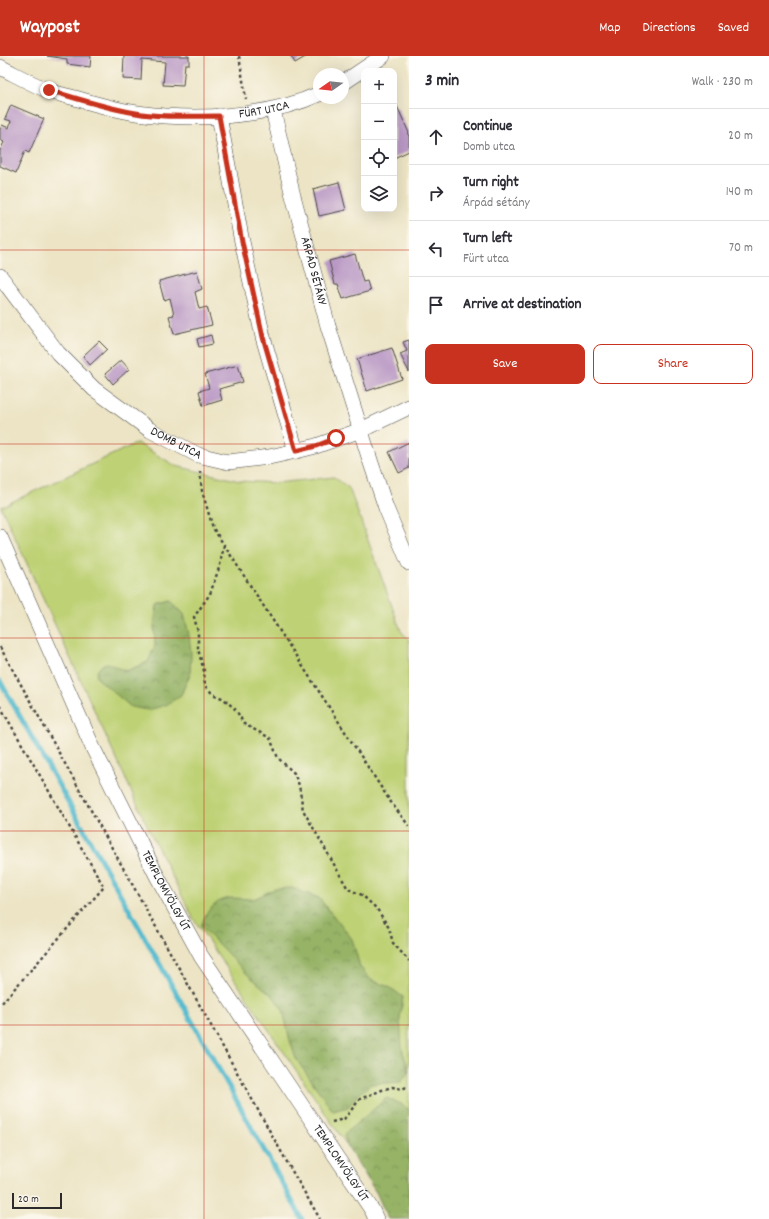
<!DOCTYPE html>
<meta charset="utf-8">
<style>
:root{--surface:#fff;--page:#f7f7f7;--text:#2b2b33;--muted:#7c7c81;--line:#e1e1e2;--accent:#c8321e}
body{margin:0;font-family:Dekko,sans-serif;background:var(--page);color:var(--text)}
.controls{position:absolute;right:12px;top:12px;display:grid;overflow:hidden;border-radius:8px;box-shadow:0 4px 16px #0002}
.controls button{width:36px;height:36px;display:grid;place-items:center;padding:0;border:0;border-bottom:1px solid var(--line);background:var(--surface);color:var(--text);font:20px sans-serif}
.compass{position:absolute;left:313px;top:12px;width:36px;height:36px;border-radius:50%;background:var(--surface);box-shadow:0 4px 16px #0002;rotate:256deg}
.scale{position:absolute;left:12px;bottom:10px;width:50px;box-sizing:border-box;padding-left:4px;border:2px solid #2b2b2b;border-top:0;font-size:11px;line-height:14px;white-space:nowrap;color:#2b2b2b;-webkit-text-stroke:3px #fbf7ec;paint-order:stroke}
.stop{position:absolute;width:12px;height:12px;margin:-9px;border:3px solid #c8321e;border-radius:50%;background:#fff}
.stop.end{background:#c8321e;border-color:#fff;box-shadow:0 1px 4px #0008}
.list{margin:0;padding:0;list-style:none}
h2{display:flex;justify-content:space-between;align-items:center;height:52px;margin:0;padding:0 16px;font-size:17px}
h2 small{font-size:13px;font-weight:400;color:var(--muted)}
.list li{display:grid;grid-template-columns:26px 1fr auto;gap:12px;align-items:center;box-sizing:border-box;height:56px;padding:0 16px;border-top:1px solid var(--line)}
.list b{display:block;font-size:15px;white-space:nowrap}
.list p{margin:0;font-size:13px;white-space:nowrap;color:var(--muted)}
.list em{font-size:13px;font-style:normal;color:var(--muted)}
.actions{display:flex;gap:8px;padding:12px 16px}
.actions a{flex:1;padding:9px 0;border:1px solid var(--accent);border-radius:8px;text-align:center;font-size:14px;color:var(--accent)}
.actions .main{background:var(--accent);color:#fff}
.icon{flex:none;width:22px;height:22px;fill:none;stroke:currentColor;stroke-width:2;stroke-linecap:round;stroke-linejoin:round}
.map{position:relative;flex:none;width:409px;height:1163px;overflow:hidden}
header{display:flex;align-items:center;gap:24px;box-sizing:border-box;height:56px;padding:0 20px;background:var(--accent);color:#fff}
header strong{font-size:19px}
nav{display:flex;gap:22px;margin-inline-start:auto;font-size:14px}
main{display:flex}
aside{flex:1;background:var(--surface)}
.map>svg:first-child{display:block}
</style>
<header>
<strong>Waypost</strong>
<nav><a>Map</a><a>Directions</a><a>Saved</a></nav>
</header>
<main>
<div class="map">
<svg width="409" height="1163" viewBox="0 0 409 1163">
<defs>
<pattern id="forest-crowns" width="20" height="18" patternUnits="userSpaceOnUse"><rect width="20" height="18" fill="#96b366"/><path d="M2 6a3 3 0 1 1 6 0M12 15a3 3 0 1 1 6 0" fill="none" stroke="#7b9254"/></pattern>
</defs>
<rect width="100%" height="100%" fill="#fbf7ec"/>
<filter id="ink" filterUnits="userSpaceOnUse"><feTurbulence type="fractalNoise" baseFrequency=".025" numOctaves="2"/><feDisplacementMap in="SourceGraphic" scale="8" xChannelSelector="R" yChannelSelector="G"/><feConvolveMatrix kernelMatrix="1 2 1 2 8 2 1 2 1" color-interpolation-filters="sRGB"/></filter>
<filter id="wash" filterUnits="userSpaceOnUse"><feTurbulence type="fractalNoise" baseFrequency=".012" numOctaves="4" result="noise"/><feDisplacementMap in="SourceGraphic" scale="16" xChannelSelector="R" yChannelSelector="G"/><feGaussianBlur stdDeviation="0.9" result="paint"/><feColorMatrix in="noise" values="0 0 0 0 0 0 0 0 0 0 0 0 0 0 0 0 0 1.4 0 .05"/><feComposite in="paint" operator="in"/></filter>
<g filter="url(#wash)">
<rect width="100%" height="100%" fill="#ece4c4"/>
<!-- green -->
<path fill="#bed174" stroke="#747e50" d="M137,387L176,410L240,425L276,427L334,421L349,432L401,575L409,584V1054L401,1048L344,1078L348,1091L193,862L150,776L1,451Z"/>
<!-- forest -->
<path fill="url(#forest-crowns)" stroke="#606f48" d="M171,545L184,558L189,579L191,599L190,618L181,639L166,649L148,654L131,651L96,621L97,615L103,608L108,607L126,615L148,606L155,589L154,570L157,549Z
M292,832L319,842L352,883L360,911L371,924L389,931L403,941L400,962L402,993L409,1015L401,1026L371,1028L358,1039L348,1051L333,1055L296,1003L289,981L283,954L273,940L248,919L201,870L207,856L219,845L230,842L254,843L274,833Z
M387,1042L401,1048L409,1054V1163H388L377,1138L348,1091L344,1078Z"/>
<g fill="none" stroke-linecap="round" stroke-linejoin="round">
<!-- stream -->
<path stroke="#51bace" stroke-width="5" d="M0,625L228,1029L302,1163"/>
</g>
<g id="blocks">
<!-- building -->
<path fill="#b998c5" d="M47,0H91L90,11L67,8V3Z
M124,0H189V8H185L183,30L163,29L165,6L142,4L141,24L123,23Z
M291,0H307L295,7Z
M11,49L44,63L29,97L25,95L16,117L0,110V95L4,86L0,84V74L2,69L9,72L11,65L5,63Z
M397,50L409,77L408,78L409,81V95L394,102V52Z
M339,126L346,154L319,160L313,133Z
M355,198L363,226L367,225L370,235L343,243L338,228H335L329,205Z
M197,215L202,233L195,236L199,253L207,251L212,269L174,278L169,260L174,259L170,242L164,244L159,225Z
M211,279L213,288L199,291L197,283Z
M409,284V316L400,298L407,295L403,286Z
M99,285L107,293L90,309L83,300Z
M392,292L402,323L367,335L357,303Z
M121,304L129,313L113,328L105,318Z
M238,309L243,326L219,333L222,344L203,350L199,335L209,332L205,318Z
M409,386V412L399,417L389,396Z"/>
</g>
</g>
<g filter="url(#ink)">
<use href="#blocks" fill-opacity="0" stroke="#484742" stroke-width="1"/>
<g fill="none" stroke-linecap="round" stroke-linejoin="round">
<defs>
<g id="minor">
<path id="s1" d="M0,11C16,19 32,28 49,35C58,38 67,40 75,42C95,48 116,54 137,57C193,65 267,62 319,38"/>
<path d="M343,27L383,0"/>
<path id="s2" d="M273,54L292,136L328,270L370,404L386,452L409,507"/>
<path d="M219,60L241,181L263,281L296,395"/>
<path id="s3" d="M0,220L58,297L94,333L150,374L198,399L228,406L269,401L296,395L316,390L361,374L409,351"/>
<path id="s4" d="M0,481L93,692L157,820L201,900L372,1154L376,1163"/>
</g>
</defs>
<!-- minor casing -->
<use href="#minor" stroke="#484742" stroke-width="16"/>
<!-- path -->
<path stroke="#484742" stroke-width="2.5" stroke-dasharray="3 3" stroke-linecap="butt" d="M239,0L246,43
M200,415L202,435L213,472L390,745L409,770
M224,489L220,509L210,538L194,561L198,576V593L204,615L205,630L213,638L224,643L236,654L244,668L270,682L278,702L294,717L299,729L303,754L348,833L362,839L377,853L389,872L393,887L409,905
M0,591L292,1115L320,1163
M0,650L104,831L0,949
M332,1066L344,1063L360,1043L382,1034L392,1031L402,1033L409,1030"/>
<!-- minor -->
<use href="#minor" stroke="#fff" stroke-width="15"/>
</g>
</g>
<g fill="none" stroke-linecap="round" stroke-linejoin="round" filter="url(#ink)">
<!-- route -->
<path stroke="#c8321e" stroke-width="5" d="M49,34C77,43 106,52 136,57C163,62 192,60 219,60L241,181L263,281L296,395L316,390L336,382"/>
</g>
<!-- grid -->
<path fill="none" stroke="#c8321e" stroke-width="1" stroke-opacity="0.55" d="M204,0V1163M0,194H409M0,388H409M0,582H409M0,775H409M0,969H409"/>
<g text-anchor="middle" dominant-baseline="central" stroke-width="4" stroke-linejoin="round" paint-order="stroke">
<!-- street labels -->
<g font-size="13" fill="#2b2b2b" stroke="#fbf7ec">
<text stroke="none"><textPath href="#s1" startOffset="273">FÜRT UTCA</textPath></text>
<text stroke="none"><textPath href="#s2" startOffset="166">ÁRPÁD SÉTÁNY</textPath></text>
<text stroke="none"><textPath href="#s3" startOffset="246">DOMB UTCA</textPath></text>
<text stroke="none"><textPath href="#s4" startOffset="391">TEMPLOMVÖLGY ÚT</textPath></text>
<text stroke="none"><textPath href="#s4" startOffset="715">TEMPLOMVÖLGY ÚT</textPath></text>
</g>
</g>
</svg>
<div class="controls">
<button>+</button>
<button>−</button>
<button><svg class="icon" aria-label="locate" viewBox="0 0 24 24"><circle cx="12" cy="12" r="6"/><path d="M12 2v4M12 18v4M2 12h4M18 12h4"/></svg></button>
<button><svg class="icon" aria-label="layers" viewBox="0 0 24 24"><path d="M12 4l9 5-9 5-9-5zM3 14l9 5 9-5"/></svg></button>
</div>
<svg class="compass" viewBox="-18 -18 36 36"><path d="M0-13l5 13h-10z" fill="#e53935"/><path d="M0 13l5-13h-10z" fill="#7c7c81"/></svg>
<div class="scale">20 m</div>
<div class="stop" style="left:336px;top:382px"></div>
<div class="stop end" style="left:49px;top:34px"></div>
</div>
<aside>
<h2>3 min<small>Walk · 230 m</small></h2>
<ul class="list">
<li><svg class="icon" aria-label="ahead" viewBox="0 0 24 24"><path d="M12 20V5M6 11l6-6 6 6"/></svg><div><b>Continue</b><p>Domb utca</p></div><em>20 m</em></li>
<li><svg class="icon" aria-label="right" viewBox="0 0 24 24"><path d="M7 20v-9h11M14 6l5 5-5 5"/></svg><div><b>Turn right</b><p>Árpád sétány</p></div><em>140 m</em></li>
<li><svg class="icon" aria-label="left" viewBox="0 0 24 24"><path d="M17 20v-9H6M10 6l-5 5 5 5"/></svg><div><b>Turn left</b><p>Fürt utca</p></div><em>70 m</em></li>
<li><svg class="icon" aria-label="arrive" viewBox="0 0 24 24"><path d="M6 21V4h12l-3 4 3 4H6"/></svg><div><b>Arrive at destination</b></div></li>
</ul>
<div class="actions"><a class="main">Save</a><a>Share</a></div>
</aside>
</main>
